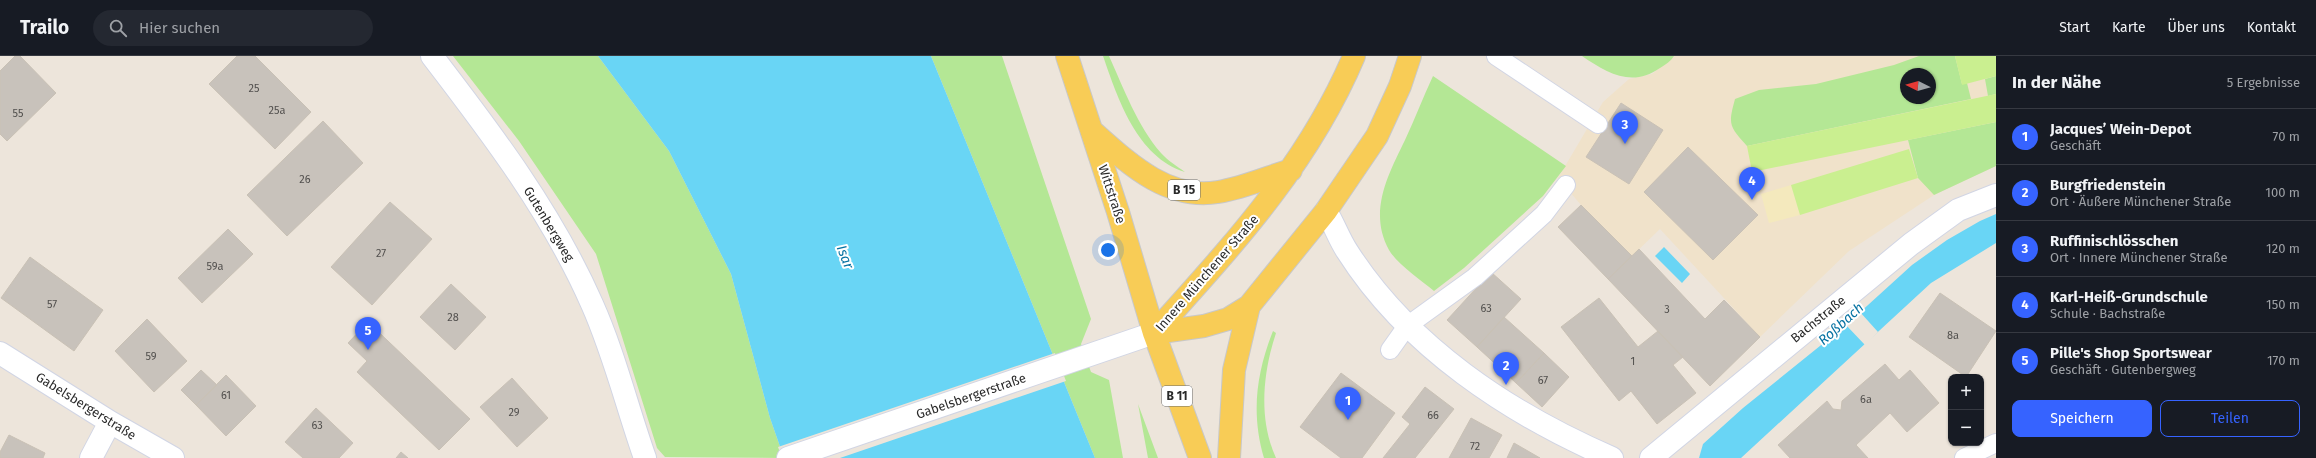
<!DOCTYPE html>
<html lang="de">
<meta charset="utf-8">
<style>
:root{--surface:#171b24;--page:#242831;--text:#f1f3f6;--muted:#9ea1a6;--line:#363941;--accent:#3663ff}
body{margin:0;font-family:"Fira Sans",sans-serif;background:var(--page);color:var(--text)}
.controls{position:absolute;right:12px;bottom:12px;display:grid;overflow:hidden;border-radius:8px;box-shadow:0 1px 3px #0004}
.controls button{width:36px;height:36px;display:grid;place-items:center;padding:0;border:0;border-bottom:1px solid var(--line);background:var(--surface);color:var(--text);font:20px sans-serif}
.compass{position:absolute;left:1900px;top:12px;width:36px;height:36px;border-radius:50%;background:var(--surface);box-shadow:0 1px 3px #0004;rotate:275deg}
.you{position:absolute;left:1108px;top:194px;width:14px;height:14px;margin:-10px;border:3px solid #fff;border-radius:50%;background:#1a73e8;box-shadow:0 0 0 6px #1a73e833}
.badge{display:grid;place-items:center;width:26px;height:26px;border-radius:50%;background:var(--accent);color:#fff;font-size:13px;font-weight:700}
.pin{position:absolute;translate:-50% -33px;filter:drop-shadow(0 1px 2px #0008)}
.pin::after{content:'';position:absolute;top:21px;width:14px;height:12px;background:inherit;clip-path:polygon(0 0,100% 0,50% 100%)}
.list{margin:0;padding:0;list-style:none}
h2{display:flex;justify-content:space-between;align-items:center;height:52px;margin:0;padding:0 16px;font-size:17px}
h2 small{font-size:13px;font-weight:400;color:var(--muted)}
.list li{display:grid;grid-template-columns:26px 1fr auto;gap:12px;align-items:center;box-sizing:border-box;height:56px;padding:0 16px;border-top:1px solid var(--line)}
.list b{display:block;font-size:15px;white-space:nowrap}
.list p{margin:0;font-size:13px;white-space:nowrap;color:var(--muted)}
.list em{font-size:13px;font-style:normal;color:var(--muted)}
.actions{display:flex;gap:8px;padding:12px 16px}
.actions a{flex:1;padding:9px 0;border:1px solid var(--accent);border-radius:8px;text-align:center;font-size:14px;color:var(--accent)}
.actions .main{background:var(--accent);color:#fff}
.icon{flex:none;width:22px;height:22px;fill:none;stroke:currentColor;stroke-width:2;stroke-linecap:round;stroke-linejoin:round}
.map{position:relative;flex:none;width:1996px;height:402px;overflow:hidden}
header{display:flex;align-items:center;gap:24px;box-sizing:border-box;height:56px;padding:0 20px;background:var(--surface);border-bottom:1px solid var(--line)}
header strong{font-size:19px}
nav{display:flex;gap:22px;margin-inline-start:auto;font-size:14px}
.search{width:280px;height:36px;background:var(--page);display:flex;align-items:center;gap:10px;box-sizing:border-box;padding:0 14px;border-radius:22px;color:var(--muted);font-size:15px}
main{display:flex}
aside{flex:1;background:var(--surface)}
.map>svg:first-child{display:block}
</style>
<header>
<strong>Trailo</strong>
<div class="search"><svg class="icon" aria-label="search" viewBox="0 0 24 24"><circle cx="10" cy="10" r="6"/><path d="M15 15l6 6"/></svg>Hier suchen</div>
<nav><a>Start</a><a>Karte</a><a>Über uns</a><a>Kontakt</a></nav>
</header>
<main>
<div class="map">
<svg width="1996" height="402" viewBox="0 0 1996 402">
<rect width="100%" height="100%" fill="#ede5db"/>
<!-- education -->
<path fill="#f0e2ca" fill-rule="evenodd" d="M1674,0H1996V110L1934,139L1849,195L1760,281L1660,173L1632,200L1581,149L1558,122L1603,46L1629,23L1652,18ZM1906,18H1930V42H1906Z"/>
<!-- green -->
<path fill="#b4e795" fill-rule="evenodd" d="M453,0H598L669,95L731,218L770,362L784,402L665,401L657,392L596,198L519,85Z
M931,0H1002L1091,263L1081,288L1091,316L1109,324L1123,402H1095Z
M1103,0H1109C1124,33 1137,69 1161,97C1168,105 1177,110 1185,116C1137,101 1118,43 1103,0Z
M1582,0H1674C1671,5 1666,8 1660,12C1632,32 1607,17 1582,0Z
M1919,0H1955L1962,28L1967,27L1971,43L1747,90C1729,70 1728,69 1735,43L1759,34L1816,28L1894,9ZM1906,18H1930V42H1906Z
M1433,20L1566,110L1543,140L1464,212L1434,235C1422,225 1397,208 1389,194C1368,156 1388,119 1405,84C1415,63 1423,41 1433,20Z
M1996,20V38L1988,40L1985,23Z
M1996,66V110L1934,139L1918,122L1908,84Z
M1273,275L1276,277C1263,316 1258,363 1276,402H1264C1251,358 1256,318 1273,275Z
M1138,348L1158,402H1148Z"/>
<!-- sand -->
<path fill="#f4e9bd" d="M1791,129L1800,159L1769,167L1761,138Z"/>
<!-- pitch -->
<path fill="#caef90" d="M1955,0H1996V20L1962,29Z
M1996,38V66L1752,116L1747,90Z
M1909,93L1918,122L1800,159L1791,129Z"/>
<!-- water -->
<path fill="#69d5f5" d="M598,0H931L1095,402H784L770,362L731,218L669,95Z
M1996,158V187L1931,227L1741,402H1699L1703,388L1743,352L1846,269L1912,209L1947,184L1980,165Z
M1664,191L1690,218L1682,227L1655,200Z"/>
<!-- pier -->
<path fill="#ede5db" d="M1860,256L1878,276L1865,289L1846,269Z
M1055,297L1066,325L840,402H782L778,391Z"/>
<!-- building -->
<path fill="#c8c2bb" stroke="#c9c1b5" d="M15,0H20L56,37L7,85L0,78V15Z
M237,0H255L311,56L275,93L209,28Z
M1621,47L1663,74L1629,128L1586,101Z
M323,65L363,107L287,180L247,139Z
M1688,91L1758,159L1713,204L1644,136Z
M390,146L432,183L372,249L331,211Z
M1581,149L1632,200L1608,223L1558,171Z
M228,173L253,198L202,247L178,222Z
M1639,193L1705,263L1724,244L1760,281L1710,330L1608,223Z
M30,201L103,254L74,295L1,242Z
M1491,216L1521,243L1477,291L1447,264Z
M451,228L486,261L455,294L420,261Z
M1940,237L1996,275L1966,321L1909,281Z
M1599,242L1638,291L1658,275L1683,301L1673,309L1696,337L1657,368L1631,335L1619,345L1561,271Z
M1504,261L1544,297L1516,327L1477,291Z
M147,263L187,305L154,336L115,295Z
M368,266L470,363L439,394L357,316L367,305L348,287Z
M1544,297L1569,321L1542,351L1516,327Z
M1885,308L1899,324L1910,314L1939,347L1907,376L1890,357L1856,389L1868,402H1790L1778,389L1827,345L1833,353L1841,354L1842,345Z
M201,314L217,329L196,349L181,334Z
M1341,317L1395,357L1362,402H1341L1300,371Z
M226,319L256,350L226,380L196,349Z
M512,322L548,362L517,391L480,351Z
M1425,331L1454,353L1415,402H1383L1410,368L1402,361Z
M316,352L353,387L339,402H303L285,386Z
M1471,362L1502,379L1489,402H1449Z
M9,379L45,397L43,402H0V396Z
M1514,387L1540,402H1507Z
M401,396L408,402H396Z"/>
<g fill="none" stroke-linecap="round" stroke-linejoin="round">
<defs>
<path id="lane" d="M1496,0L1598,68
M1390,294L1407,270L1475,221L1544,158L1566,129
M1964,402L1996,387"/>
<path id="street" d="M432,0C492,78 552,157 592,248C614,297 627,351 645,402
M1326,155C1334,168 1339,183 1347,195C1408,291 1510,358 1612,402
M0,297L110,366L173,402
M91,402L110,366
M788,402L1154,277
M1651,402L1911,188L1958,154L1996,139"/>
<path id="primary" d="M1067,0L1118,156L1154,277L1200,402
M1092,75C1127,106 1167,145 1218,136C1243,132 1268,121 1291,114
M1154,277L1204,270L1228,263L1249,250L1326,155L1377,80L1400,30L1410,0
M1154,277C1231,191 1308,109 1354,0
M1229,402L1234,314L1249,250"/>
</defs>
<!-- lane casing -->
<use href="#lane" stroke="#d1d5e4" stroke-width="20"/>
<!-- street casing -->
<use href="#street" stroke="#d1d5e4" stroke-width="24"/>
<!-- primary casing -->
<use href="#primary" stroke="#c8c8c8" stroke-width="24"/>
<!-- lane -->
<use href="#lane" stroke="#fff" stroke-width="18"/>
<!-- street -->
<use href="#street" stroke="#fff" stroke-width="22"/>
<!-- primary -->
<use href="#primary" stroke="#f8cc56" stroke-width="22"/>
</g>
<g text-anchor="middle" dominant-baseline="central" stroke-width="4" stroke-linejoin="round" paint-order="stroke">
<!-- number labels -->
<g font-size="11" fill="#52504e">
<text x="254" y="32">25</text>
<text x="277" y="54">25a</text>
<text x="18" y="57">55</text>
<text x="305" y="123">26</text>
<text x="381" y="197">27</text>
<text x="215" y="210">59a</text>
<text x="52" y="248">57</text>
<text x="1486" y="252">63</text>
<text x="1667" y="253">3</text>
<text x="453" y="261">28</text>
<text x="1953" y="279">8a</text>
<text x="151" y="300">59</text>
<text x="1633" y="305">1</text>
<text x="1543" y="324">67</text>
<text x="226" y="339">61</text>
<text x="1866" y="343">6a</text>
<text x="514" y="356">29</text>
<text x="1433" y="359">66</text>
<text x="317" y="369">63</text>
<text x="1475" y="390">72</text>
</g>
<!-- shield labels -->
<g fill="#fff" stroke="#6a6a6a" stroke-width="1">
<rect x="1168" y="124" width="32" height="20" rx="3"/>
<rect x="1162" y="330" width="30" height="20" rx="3"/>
</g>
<g font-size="12" font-weight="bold" fill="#2a2a2a">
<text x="1184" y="134">B 15</text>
<text x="1177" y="340">B 11</text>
</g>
<!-- street labels -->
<g font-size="13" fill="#2a2a2a" stroke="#fff">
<text transform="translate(1112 138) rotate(72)">Wittstraße</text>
<text transform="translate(549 168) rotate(59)">Gutenbergweg</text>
<text transform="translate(1207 217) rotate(-49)">Innere Münchener Straße</text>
<text transform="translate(1818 263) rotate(-39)">Bachstraße</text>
<text transform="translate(971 340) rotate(-19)">Gabelsbergerstraße</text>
<text transform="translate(86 350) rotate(32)">Gabelsbergerstraße</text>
</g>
<!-- water labels -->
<g font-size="14" font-style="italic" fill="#0672a2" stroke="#fff">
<text transform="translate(845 201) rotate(69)">Isar</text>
<text transform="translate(1841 268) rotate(-42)">Roßbach</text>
</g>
</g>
</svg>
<div class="controls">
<button>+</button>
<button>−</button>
</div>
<svg class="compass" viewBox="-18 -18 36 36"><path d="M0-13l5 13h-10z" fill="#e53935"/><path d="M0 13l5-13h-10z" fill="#9ea1a6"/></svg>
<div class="you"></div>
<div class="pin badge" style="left:1348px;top:364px">1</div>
<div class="pin badge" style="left:1506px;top:329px">2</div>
<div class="pin badge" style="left:1625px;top:88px">3</div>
<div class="pin badge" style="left:1752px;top:144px">4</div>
<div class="pin badge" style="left:368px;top:294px">5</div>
</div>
<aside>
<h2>In der Nähe<small>5 Ergebnisse</small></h2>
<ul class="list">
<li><span class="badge">1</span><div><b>Jacques’ Wein-Depot</b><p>Geschäft</p></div><em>70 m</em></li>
<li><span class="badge">2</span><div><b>Burgfriedenstein</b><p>Ort · Äußere Münchener Straße</p></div><em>100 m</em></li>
<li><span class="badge">3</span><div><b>Ruffinischlösschen</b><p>Ort · Innere Münchener Straße</p></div><em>120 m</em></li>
<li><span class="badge">4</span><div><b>Karl-Heiß-Grundschule</b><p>Schule · Bachstraße</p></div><em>150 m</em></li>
<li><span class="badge">5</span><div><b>Pille's Shop Sportswear</b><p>Geschäft · Gutenbergweg</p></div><em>170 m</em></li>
</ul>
<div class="actions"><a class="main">Speichern</a><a>Teilen</a></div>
</aside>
</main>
